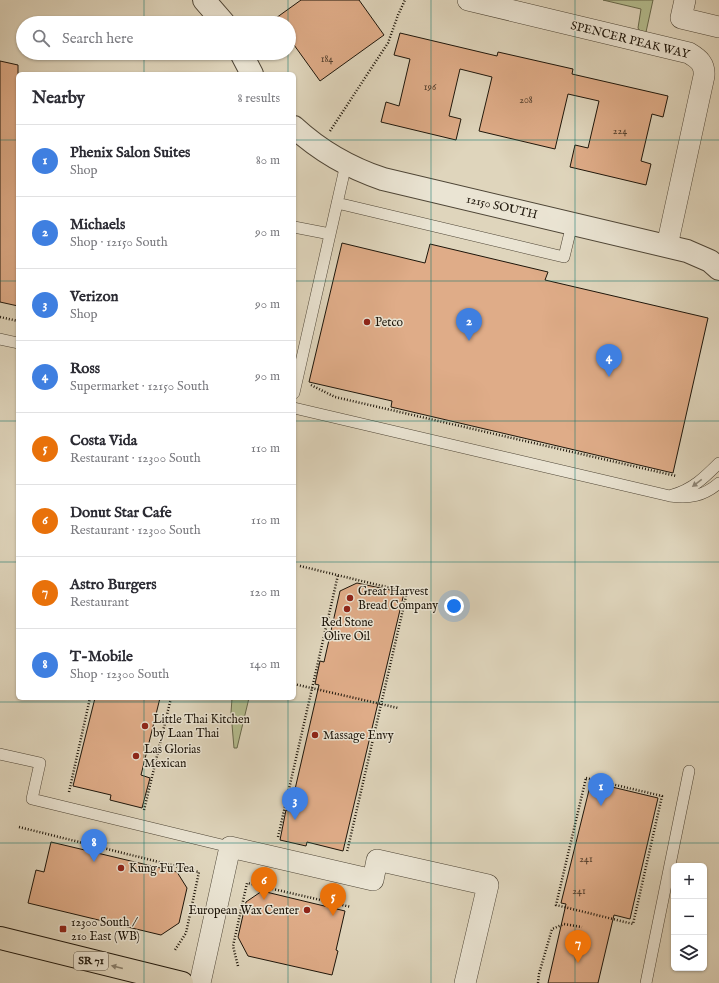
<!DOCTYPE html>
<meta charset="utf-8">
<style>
:root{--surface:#fff;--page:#f2f2f3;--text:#2b2b33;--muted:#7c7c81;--line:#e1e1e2;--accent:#db2777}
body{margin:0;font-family:"IM FELL English",serif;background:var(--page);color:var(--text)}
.controls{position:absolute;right:12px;bottom:12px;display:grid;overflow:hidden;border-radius:6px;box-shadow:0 1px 3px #0004}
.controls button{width:36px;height:36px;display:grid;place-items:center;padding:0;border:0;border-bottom:1px solid var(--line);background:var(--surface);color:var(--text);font:20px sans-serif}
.you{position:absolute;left:454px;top:606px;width:14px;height:14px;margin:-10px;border:3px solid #fff;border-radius:50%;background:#1a73e8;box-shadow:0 0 0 6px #1a73e833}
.badge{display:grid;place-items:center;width:26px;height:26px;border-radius:50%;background:var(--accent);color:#fff;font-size:13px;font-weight:700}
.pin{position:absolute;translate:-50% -33px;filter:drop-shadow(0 1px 2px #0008)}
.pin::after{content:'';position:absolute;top:21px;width:14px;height:12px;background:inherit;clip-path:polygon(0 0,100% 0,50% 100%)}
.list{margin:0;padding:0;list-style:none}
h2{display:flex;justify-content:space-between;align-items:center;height:52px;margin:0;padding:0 16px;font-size:17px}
h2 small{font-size:13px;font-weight:400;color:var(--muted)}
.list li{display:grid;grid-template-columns:26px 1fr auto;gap:12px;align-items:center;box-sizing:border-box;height:72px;padding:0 16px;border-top:1px solid var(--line)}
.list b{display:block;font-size:15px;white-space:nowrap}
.list p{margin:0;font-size:13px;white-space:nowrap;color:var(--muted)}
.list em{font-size:13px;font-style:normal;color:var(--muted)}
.icon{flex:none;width:22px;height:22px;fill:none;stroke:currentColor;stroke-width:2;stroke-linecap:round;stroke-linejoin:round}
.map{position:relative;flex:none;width:719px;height:983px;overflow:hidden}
.search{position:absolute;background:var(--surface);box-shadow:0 1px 3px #0004;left:16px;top:16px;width:280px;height:44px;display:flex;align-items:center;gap:10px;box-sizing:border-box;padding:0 14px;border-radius:22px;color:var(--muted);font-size:15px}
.panel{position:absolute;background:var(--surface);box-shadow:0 1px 3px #0004;left:16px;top:72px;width:280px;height:628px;border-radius:6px}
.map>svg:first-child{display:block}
</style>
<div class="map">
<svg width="719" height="983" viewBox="0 0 719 983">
<rect width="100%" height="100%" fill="#dfd5bc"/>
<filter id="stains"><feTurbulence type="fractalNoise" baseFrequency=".005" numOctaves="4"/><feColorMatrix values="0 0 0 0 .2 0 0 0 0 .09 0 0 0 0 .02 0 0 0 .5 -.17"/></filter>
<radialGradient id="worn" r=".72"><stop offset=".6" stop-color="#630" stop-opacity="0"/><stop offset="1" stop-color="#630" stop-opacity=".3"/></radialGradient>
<!-- green -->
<path fill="#b4bd8f" stroke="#68694c" d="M603,0H653L646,32L640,31L638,28L641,9Z
M232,698H249L237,748H234L231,713Z"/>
<!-- building -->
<path fill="#dfac88" stroke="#1d150a" d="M301,0H359L384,35L320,81L289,38V23H269Z
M400,33L497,56L498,52L573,69L572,74L668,96L663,117L652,114L641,161L651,164L646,185L570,167L575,145L588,148L599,101L568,94L555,149L479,131L492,77L460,69L449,116L461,119L456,140L381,122L386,102L399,106L410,59L394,55Z
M0,61L18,65V306L0,302Z
M342,243L425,263L430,244L548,272L545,280L708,318L673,473L391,407L392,401L309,382Z
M357,583L404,593L343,851L307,842L306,846L280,840L286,810L290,811L319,685L315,684L320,661L324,662L340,591Z
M95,698H160L141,775L150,778L142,808L110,800L111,795L73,786Z
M591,782L658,798L630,919L614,915L598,983H548L566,904L561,903Z
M51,842L177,872L187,888L179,923L161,935L28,903L36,870L44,872Z
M262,891L345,911L336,950L338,951L332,975L248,956L238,937L246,902Z"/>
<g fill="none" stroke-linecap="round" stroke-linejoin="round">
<defs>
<path id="service" d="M337,203L564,257L572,224
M294,227L330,234
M0,339L18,343
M294,393L346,164
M294,408L670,496C689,499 704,496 719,483
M672,495C692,490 705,477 719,463
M0,754L40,763L32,799L230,847
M646,983L689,771"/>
<path id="minor" d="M468,0L689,53C699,59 705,64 704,76L667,246
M685,0L681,18L719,27
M200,983L230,847L373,880L377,860L488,885L465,983"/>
<path id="tertiary" d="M204,0L224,23
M241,53L252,74
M294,127C320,151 350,168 383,179L687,251L710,261L719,269"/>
<path id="primary" d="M0,938L182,983"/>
</defs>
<!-- service casing -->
<use href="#service" stroke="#4e4536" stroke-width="12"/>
<!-- minor casing -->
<use href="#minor" stroke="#4e4536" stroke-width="22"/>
<!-- tertiary casing -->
<use href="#tertiary" stroke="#4e4536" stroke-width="24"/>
<!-- primary casing -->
<use href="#primary" stroke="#1d150a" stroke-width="24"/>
<!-- path -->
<path stroke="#1d150a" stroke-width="2.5" stroke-dasharray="1 2" stroke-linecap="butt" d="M330,131L388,43L398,15L405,0
M0,317L18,321
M311,385L335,397L676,476
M300,566L407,592L347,852
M294,684L398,708
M586,778L662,796L633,924L556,905Z
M69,792L90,698
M144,810L171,698
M19,827L199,872L186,933L175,950
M278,837L338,575
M238,966L233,946L247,883L351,907
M538,983L539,974L552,929L564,924L582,927"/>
<!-- service -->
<use href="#service" stroke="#eae4d3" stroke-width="11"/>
<!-- minor -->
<use href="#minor" stroke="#eae4d3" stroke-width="21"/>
<!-- tertiary -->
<use href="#tertiary" stroke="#eae4d3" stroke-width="22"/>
<!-- primary -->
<use href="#primary" stroke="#dfd5bc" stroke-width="22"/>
</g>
<!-- one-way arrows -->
<defs><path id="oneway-solid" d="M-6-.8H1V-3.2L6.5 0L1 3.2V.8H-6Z"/></defs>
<use fill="#8e8779" href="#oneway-solid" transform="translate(697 483) rotate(143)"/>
<use fill="#887f6c" href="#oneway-solid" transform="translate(117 967) rotate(-166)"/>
<!-- grid -->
<path fill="none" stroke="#0f766e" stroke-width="1" stroke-opacity="0.55" d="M144,0V23M288,0V23M431,0V983M575,0V983M144,53V74M288,53V74M0,140H18M294,140H719M0,281H18M294,281H719M0,421H18M294,421H719M0,562H18M294,562H719M144,698V983M288,698V983M0,702H719M0,843H719"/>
<!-- markers -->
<g fill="#8f2418" stroke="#eae4d3" stroke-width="1.5">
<circle cx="367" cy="322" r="4"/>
<circle cx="350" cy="598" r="4"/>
<circle cx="347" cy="609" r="4"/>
<circle cx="145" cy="726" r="4"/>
<circle cx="315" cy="735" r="4"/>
<circle cx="136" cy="756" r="4"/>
<circle cx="121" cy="868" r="4"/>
<circle cx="307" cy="910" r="4"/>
<rect x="59" y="925" width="8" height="8" rx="2"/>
</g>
<g text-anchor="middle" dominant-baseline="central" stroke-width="3" stroke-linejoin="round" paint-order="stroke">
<!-- number labels -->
<g font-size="10" fill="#4e3b2a">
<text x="327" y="59">184</text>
<text x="430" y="87">196</text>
<text x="526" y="100">208</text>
<text x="620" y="131">224</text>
<text x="586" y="859">241</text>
<text x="579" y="891">241</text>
</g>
<!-- shield labels -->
<rect fill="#eae4d3" stroke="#5a5346" stroke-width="1" x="74" y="952" width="34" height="18" rx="3"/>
<g font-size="11" font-weight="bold" fill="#1d150a">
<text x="91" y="961">SR 71</text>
</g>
<!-- street labels -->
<g font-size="12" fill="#1d150a" stroke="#eae4d3">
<text transform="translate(630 40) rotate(14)">SPENCER PEAK WAY</text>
<text transform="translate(502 207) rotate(13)">12150 SOUTH</text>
</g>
<!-- poi labels -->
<g font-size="12" fill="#1d150a" stroke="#eae4d3" text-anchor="start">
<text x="375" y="322">Petco</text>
<text x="358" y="591">Great Harvest<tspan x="358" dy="14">Bread Company</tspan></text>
<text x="347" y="622" text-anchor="middle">Red Stone<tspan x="347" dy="14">Olive Oil</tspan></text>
<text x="153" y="719">Little Thai Kitchen<tspan x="153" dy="14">by Laan Thai</tspan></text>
<text x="323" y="735">Massage Envy</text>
<text x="144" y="749">Las Glorias<tspan x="144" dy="14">Mexican</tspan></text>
<text x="129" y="868">Kung Fu Tea</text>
<text x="299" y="910" text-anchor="end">European Wax Center</text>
<text x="71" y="922">12300 South /<tspan x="71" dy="14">210 East (WB)</tspan></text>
</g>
</g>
<rect width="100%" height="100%" filter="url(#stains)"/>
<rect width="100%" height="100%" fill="url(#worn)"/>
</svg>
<div class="controls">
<button>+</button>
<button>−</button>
<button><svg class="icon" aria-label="layers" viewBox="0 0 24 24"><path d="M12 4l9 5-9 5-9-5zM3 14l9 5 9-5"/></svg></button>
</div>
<div class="you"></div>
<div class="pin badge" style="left:601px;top:806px;background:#3f7fe0">1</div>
<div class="pin badge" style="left:469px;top:341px;background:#3f7fe0">2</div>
<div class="pin badge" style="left:295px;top:820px;background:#3f7fe0">3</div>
<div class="pin badge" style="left:609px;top:377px;background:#3f7fe0">4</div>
<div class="pin badge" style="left:333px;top:916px;background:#e8710a">5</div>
<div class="pin badge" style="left:264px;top:900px;background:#e8710a">6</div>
<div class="pin badge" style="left:578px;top:963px;background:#e8710a">7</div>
<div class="pin badge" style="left:94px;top:862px;background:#3f7fe0">8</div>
<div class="search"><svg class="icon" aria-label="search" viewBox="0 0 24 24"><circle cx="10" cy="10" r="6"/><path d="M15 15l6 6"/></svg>Search here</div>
<section class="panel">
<h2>Nearby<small>8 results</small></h2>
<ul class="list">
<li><span class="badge" style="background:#3f7fe0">1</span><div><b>Phenix Salon Suites</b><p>Shop</p></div><em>80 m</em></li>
<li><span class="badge" style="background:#3f7fe0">2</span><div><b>Michaels</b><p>Shop · 12150 South</p></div><em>90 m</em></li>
<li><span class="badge" style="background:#3f7fe0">3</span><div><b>Verizon</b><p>Shop</p></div><em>90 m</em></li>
<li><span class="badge" style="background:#3f7fe0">4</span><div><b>Ross</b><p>Supermarket · 12150 South</p></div><em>90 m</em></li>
<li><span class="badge" style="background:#e8710a">5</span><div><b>Costa Vida</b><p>Restaurant · 12300 South</p></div><em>110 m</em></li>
<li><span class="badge" style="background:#e8710a">6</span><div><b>Donut Star Cafe</b><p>Restaurant · 12300 South</p></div><em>110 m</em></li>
<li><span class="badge" style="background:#e8710a">7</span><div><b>Astro Burgers</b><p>Restaurant</p></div><em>120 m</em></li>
<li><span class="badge" style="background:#3f7fe0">8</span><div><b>T-Mobile</b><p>Shop · 12300 South</p></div><em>140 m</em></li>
</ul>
</section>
</div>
